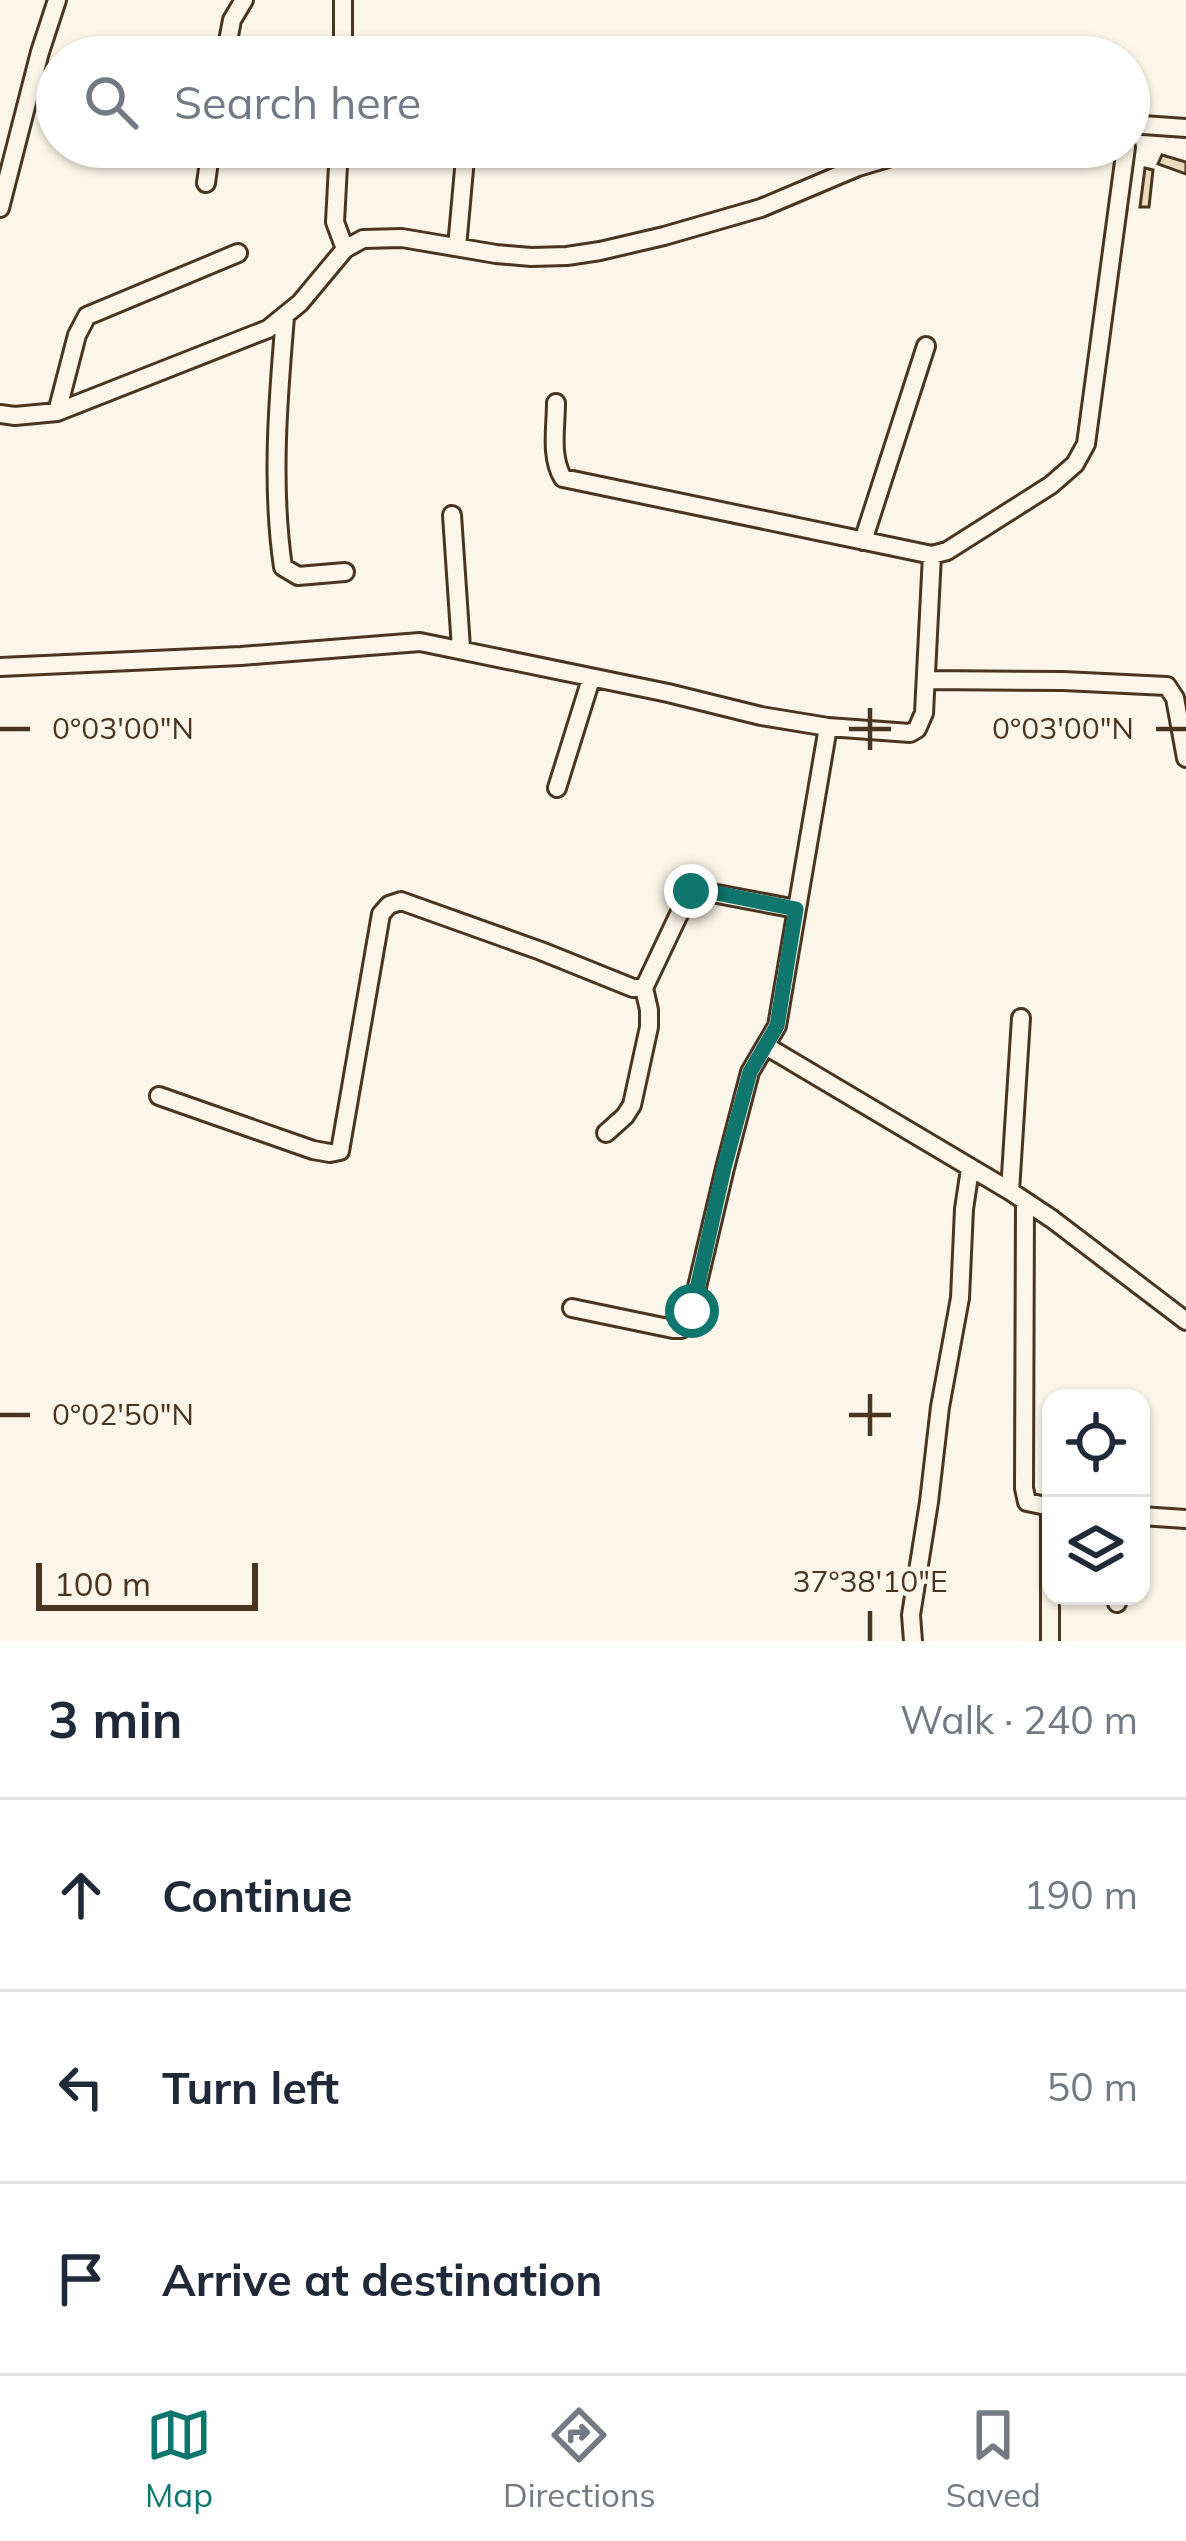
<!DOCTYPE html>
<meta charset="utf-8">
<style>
:root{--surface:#fff;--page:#f6f6f7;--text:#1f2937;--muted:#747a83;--line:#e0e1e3;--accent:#0f766e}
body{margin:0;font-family:Mulish,sans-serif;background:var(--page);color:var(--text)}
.controls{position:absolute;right:36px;bottom:36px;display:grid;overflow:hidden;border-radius:24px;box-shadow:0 3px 9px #0004}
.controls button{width:108px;height:108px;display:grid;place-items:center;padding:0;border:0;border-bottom:3px solid var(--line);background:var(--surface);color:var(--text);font:60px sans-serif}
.scale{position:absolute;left:36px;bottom:30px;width:222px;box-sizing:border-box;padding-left:12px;border:6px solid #4a3520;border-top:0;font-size:33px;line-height:42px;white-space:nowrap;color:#4a3520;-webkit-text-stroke:9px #fbf6e9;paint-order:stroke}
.stop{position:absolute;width:36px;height:36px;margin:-27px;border:9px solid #0f766e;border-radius:50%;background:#fff}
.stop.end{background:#0f766e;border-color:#fff;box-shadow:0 3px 12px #0008}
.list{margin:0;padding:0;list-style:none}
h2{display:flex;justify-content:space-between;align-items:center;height:156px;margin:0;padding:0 48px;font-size:51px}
h2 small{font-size:39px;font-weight:400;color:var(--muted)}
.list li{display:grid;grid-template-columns:78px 1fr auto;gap:36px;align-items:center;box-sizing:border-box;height:192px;padding:0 48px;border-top:3px solid var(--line)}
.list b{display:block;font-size:45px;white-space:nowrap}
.list em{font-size:39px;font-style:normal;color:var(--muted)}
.icon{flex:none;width:66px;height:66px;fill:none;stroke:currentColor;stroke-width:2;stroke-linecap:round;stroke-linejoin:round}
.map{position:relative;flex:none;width:1186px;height:1641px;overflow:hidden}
.search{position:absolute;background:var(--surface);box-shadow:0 3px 9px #0004;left:36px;right:36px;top:36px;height:132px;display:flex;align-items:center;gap:30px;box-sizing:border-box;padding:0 42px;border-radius:66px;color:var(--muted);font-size:45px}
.sheet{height:732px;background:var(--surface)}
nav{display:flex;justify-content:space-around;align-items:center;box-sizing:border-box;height:168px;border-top:3px solid var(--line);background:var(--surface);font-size:33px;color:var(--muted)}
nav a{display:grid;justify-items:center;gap:6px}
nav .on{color:var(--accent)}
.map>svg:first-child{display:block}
</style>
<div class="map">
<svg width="1186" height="1641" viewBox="0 0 1186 1641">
<rect width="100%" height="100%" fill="#fbf6e9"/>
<!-- building -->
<path fill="#ecdcbc" stroke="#4a3520" stroke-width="3" d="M1162,155L1186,162V174L1158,164Z
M1145,168L1153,170L1149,207H1140Z"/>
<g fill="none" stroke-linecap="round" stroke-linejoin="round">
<defs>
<path id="minor" d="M225,57L232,20L244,0
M343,57V0
M1129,124L1186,128
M339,147L335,222L345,249
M206,183L211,147
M0,208L40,52L57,0
M457,247L466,147
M285,317C278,399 271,486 283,567L298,576L345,572
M556,403C556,427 550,457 563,478L932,555L947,551L1051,485L1075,464L1086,444L1126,147
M57,412L77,335L87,316L238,253
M0,414L15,416L57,412L268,329L300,303L345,249L363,239L402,238L496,254L531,257L567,256L600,251L664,236L761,208L858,167L925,147
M452,515L461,648
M863,541L926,346
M0,667L241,656L420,642L668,693L761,716L828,727L910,733L917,729L924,713L932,555
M926,680L1063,681L1167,686L1175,698L1186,758
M557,788L591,679
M766,1046L1010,1191L1052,1219L1186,1321
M159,1096L313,1150L330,1153L340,1151L381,914L389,905L401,901L541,951L633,988H644
M606,1133L625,1116L632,1105L649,1027V1010L644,988L689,893L696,890L796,909
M1010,1191L1021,1018
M1025,1201L1024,1488L1027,1502L1051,1507
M572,1308L673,1329H681L689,1321L725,1168L750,1072L777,1026L828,727
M1141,1516L1186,1519
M1116,1596L1117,1603
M913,1641L911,1615L929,1502L940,1407L960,1298L964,1209L970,1169
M1050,1641V1507"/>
</defs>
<!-- minor casing -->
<use href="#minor" stroke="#4a3520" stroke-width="22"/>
<!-- minor -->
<use href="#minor" stroke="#fbf6e9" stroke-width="16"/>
</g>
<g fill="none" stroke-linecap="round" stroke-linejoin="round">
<!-- route -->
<path stroke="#0f766e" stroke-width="15" d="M691,891H707L796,909L777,1026L750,1072L724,1168L692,1311"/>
</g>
<!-- ticks -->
<path fill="none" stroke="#4a3520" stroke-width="4.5" d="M870,708V750M0,729H30M849,729H891M1156,729H1186M870,1394V1436M0,1415H30M849,1415H891M870,1611V1641"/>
<g font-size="30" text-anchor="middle" fill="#4a3520" stroke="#fbf6e9" stroke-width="9" stroke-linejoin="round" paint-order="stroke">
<text x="123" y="739">0°03'00"N</text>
<text x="1063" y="739">0°03'00"N</text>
<text x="123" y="1425">0°02'50"N</text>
<text x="870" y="1592">37°38'10"E</text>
</g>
</svg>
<div class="controls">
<button><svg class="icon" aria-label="locate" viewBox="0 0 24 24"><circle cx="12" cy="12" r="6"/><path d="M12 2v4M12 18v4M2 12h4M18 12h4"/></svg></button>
<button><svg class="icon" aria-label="layers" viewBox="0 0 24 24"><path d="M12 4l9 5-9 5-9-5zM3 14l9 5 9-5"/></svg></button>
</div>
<div class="scale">100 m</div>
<div class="stop" style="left:692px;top:1311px"></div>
<div class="stop end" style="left:691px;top:891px"></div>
<div class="search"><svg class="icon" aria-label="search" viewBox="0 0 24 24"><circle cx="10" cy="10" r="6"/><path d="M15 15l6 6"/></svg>Search here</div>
</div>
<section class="sheet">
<h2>3 min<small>Walk · 240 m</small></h2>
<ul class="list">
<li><svg class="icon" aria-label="ahead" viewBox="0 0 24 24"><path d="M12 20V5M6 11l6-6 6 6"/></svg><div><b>Continue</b></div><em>190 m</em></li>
<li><svg class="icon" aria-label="left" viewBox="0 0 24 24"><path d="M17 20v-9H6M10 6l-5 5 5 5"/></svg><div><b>Turn left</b></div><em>50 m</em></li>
<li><svg class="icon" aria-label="arrive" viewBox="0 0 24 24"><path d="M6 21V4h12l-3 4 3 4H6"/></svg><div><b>Arrive at destination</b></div></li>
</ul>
</section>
<nav>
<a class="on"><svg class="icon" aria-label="map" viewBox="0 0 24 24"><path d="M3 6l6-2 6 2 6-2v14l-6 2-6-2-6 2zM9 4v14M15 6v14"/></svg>Map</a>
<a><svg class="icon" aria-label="directions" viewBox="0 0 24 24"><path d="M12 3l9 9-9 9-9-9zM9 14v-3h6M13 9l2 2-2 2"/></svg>Directions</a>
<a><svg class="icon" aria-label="saved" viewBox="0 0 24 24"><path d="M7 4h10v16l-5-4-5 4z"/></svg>Saved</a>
</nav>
